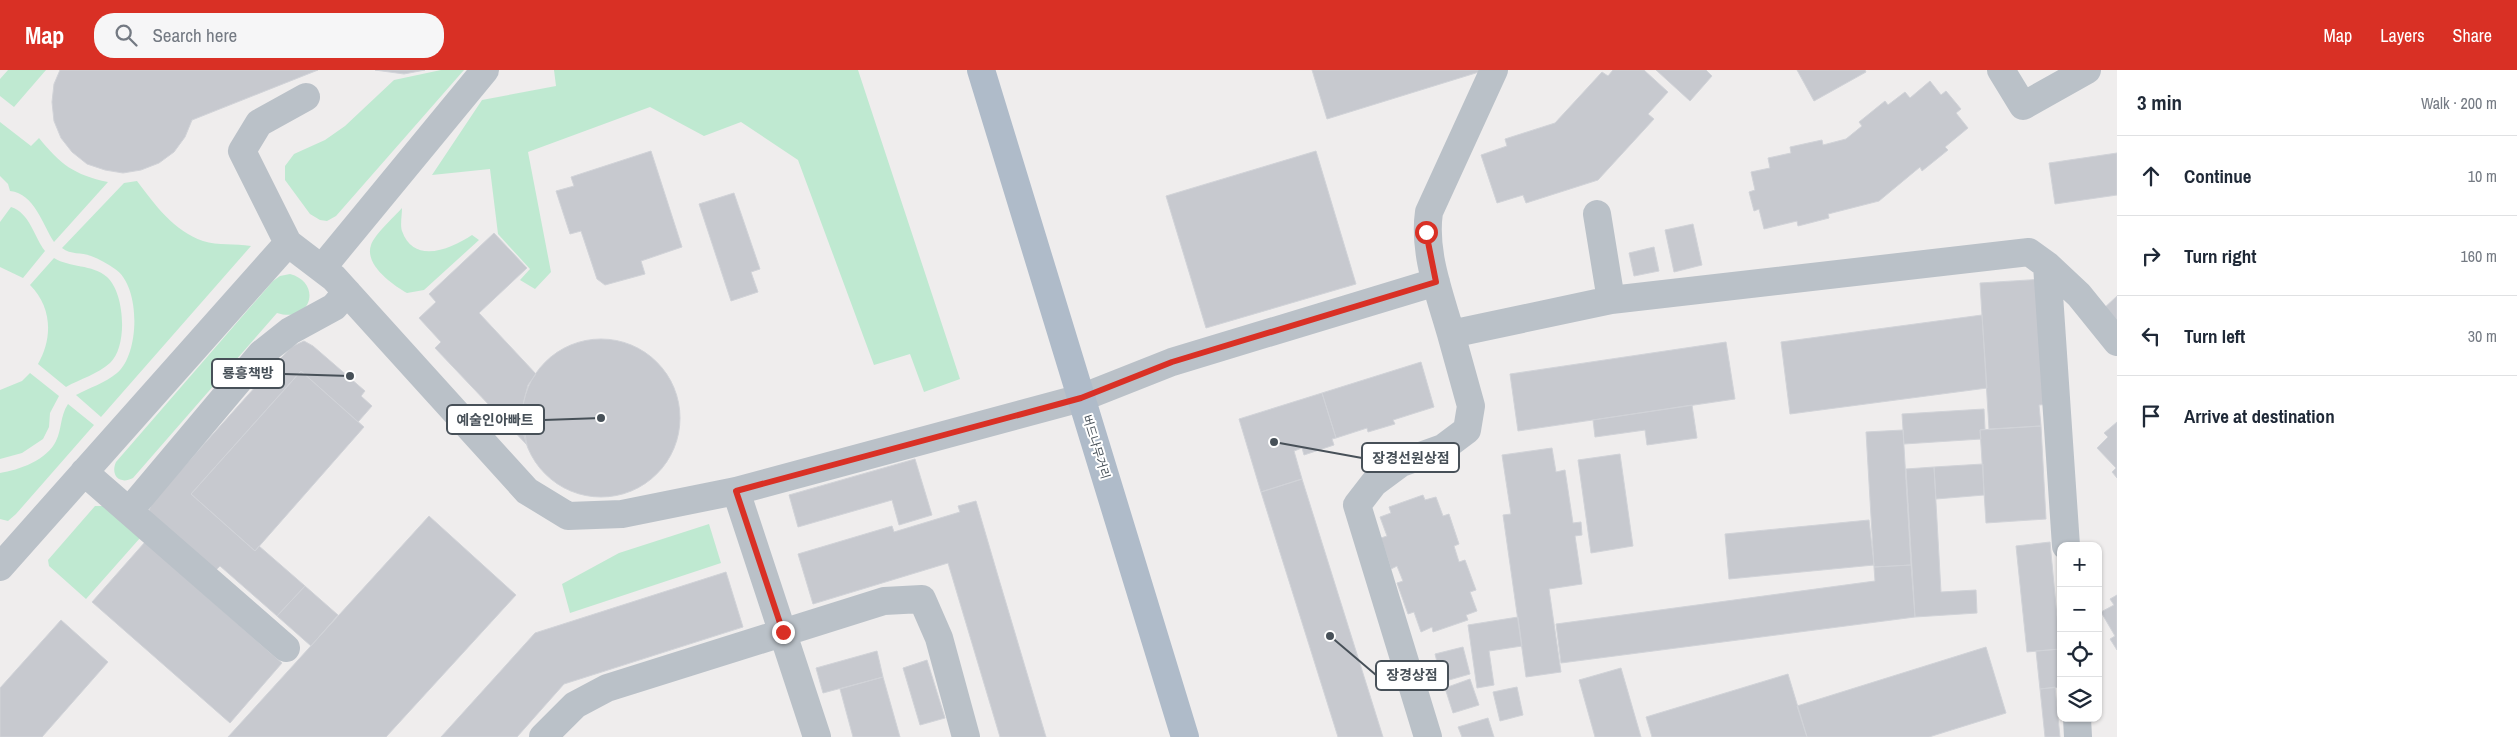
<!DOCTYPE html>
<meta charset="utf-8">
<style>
:root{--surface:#fff;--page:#f6f6f7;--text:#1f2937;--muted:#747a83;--line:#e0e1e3;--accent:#d93025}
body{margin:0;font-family:"Archivo Narrow","Noto Sans KR",sans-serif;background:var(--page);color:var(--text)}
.controls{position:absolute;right:15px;bottom:15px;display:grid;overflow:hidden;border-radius:10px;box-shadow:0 1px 4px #0004}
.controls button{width:45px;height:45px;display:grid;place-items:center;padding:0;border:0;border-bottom:1px solid var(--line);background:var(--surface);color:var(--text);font:25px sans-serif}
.stop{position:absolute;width:15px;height:15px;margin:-11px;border:4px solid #d93025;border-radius:50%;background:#fff}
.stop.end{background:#d93025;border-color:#fff;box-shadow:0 1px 5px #0008}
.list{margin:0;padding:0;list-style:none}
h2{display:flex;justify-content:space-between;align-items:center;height:65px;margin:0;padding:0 20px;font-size:21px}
h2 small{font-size:16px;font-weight:400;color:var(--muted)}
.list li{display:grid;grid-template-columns:32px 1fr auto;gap:15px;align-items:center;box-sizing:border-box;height:80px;padding:0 20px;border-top:1px solid var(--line)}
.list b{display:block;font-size:19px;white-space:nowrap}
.list em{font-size:16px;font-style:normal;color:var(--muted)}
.icon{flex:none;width:28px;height:28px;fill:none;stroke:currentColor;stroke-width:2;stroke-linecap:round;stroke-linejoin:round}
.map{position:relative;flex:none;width:2117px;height:667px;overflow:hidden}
header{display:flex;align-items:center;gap:30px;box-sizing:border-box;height:70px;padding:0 25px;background:var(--accent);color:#fff}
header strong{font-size:24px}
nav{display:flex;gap:28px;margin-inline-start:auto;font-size:18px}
.search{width:350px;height:45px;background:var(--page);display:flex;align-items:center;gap:12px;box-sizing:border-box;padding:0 18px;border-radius:20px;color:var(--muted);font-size:19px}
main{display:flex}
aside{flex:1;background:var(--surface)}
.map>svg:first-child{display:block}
</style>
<header>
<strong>Map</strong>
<div class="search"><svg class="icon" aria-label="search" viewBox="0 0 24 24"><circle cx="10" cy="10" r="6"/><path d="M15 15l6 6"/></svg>Search here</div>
<nav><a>Map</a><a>Layers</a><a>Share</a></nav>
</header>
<main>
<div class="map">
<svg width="2117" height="667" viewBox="0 0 2117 667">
<rect width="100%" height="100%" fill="#efeded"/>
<!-- green -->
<path fill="#bfe9d1" d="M8,0H46L14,37L0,26V9Z
M441,0H464L336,146L327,151L320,150L310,144L285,110V96L294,84L325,70L345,56L394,10Z
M554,0H858L960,309L924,322L910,284L874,295L798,90L741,52L704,66L650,37L528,82L551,202L535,219L520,210L530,199L498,164L490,99L432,105L482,30L556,16Z
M0,52L31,76L39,68C60,94 74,105 108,112L54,172C42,154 35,124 10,121L8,114L0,106Z
M137,111C155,135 174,161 203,171C218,176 235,173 251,176L101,347L76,325C89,318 105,313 117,303C140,284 141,216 115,199C108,194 99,189 91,186C81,182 71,185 62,178L124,113Z
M11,137C30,143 34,167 45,181L23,208L0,197V152Z
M402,138C402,145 400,155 402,161C414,195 451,179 472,165L479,170L424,220L407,223C393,215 364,195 371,175C375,164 394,147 402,138Z
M54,188C70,198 92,194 107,207C125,223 128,277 110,293C98,304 80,309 66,317L38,294C53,268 52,237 30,215Z
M290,204C323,213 311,254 277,243L133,408C120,415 110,406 116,392L273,211L280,206Z
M30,303L59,326L50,343L49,357L43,369L22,383L0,389V320L22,311Z
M68,334L94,355L16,444L8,451L0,449V403C19,400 47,390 56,371C62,359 60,346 68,334Z
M95,436H105L140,468L86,529L49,496L48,490Z
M709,454L721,493L570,543L562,514L619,483Z"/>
<!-- building -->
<path fill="#c7c9cf" stroke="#d1d3d8" d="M60,0H318L192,50L185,67L174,82L159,93L141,100L123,103L105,100L87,94L72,82L61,68L54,51L52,32L54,14Z
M375,0H425L404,4Z
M1312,0H1479V2L1327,49Z
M1613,0H1644L1668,22L1648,44L1654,49L1598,110L1526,133L1523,125L1497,133L1481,85L1507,76L1505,69L1555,53L1602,2L1608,6Z
M1656,0H1706L1712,6L1690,31Z
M1797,0H1865L1866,2L1814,31Z
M1930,11L1941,25L1946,21L1961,39L1956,43L1968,58L1945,77L1948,80L1922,101L1920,97L1879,131L1828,144L1829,148L1798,156L1797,151L1764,159L1759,139L1754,141L1749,122L1755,120L1751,102L1770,98L1768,88L1791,83L1790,77L1822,70L1823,75L1846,69L1862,56L1859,52L1885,31L1888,35L1905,22L1910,28Z
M651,81L682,177L641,191L645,204L605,215L597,209L581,161L570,164L556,121L574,116L571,107Z
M1316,81L1356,214L1206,258L1166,126Z
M2117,83V125L2055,134L2049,93Z
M734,123L760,199L751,202L758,222L731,231L699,134Z
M1693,154L1702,195L1674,202L1665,160Z
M494,163L527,198L479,243L536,304L528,315L521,342L527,375L435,278L441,272L419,248L436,232L429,224Z
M1654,177L1659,201L1634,206L1629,183Z
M2044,209L2051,334L2039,335L2041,356L1989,359L1980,213Z
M2117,226V258L2101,241Z
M1982,245L1987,318L1790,344L1781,272Z
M522 348a79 79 0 1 1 158 0a79 79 0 1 1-158 0Z
M304,271L313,276L365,321L361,326L372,336L358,352L301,301L191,424L255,481L259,476L305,516L277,546L220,496L214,502L153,448L149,440L153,431L291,277Z
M1726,272L1735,329L1518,361L1510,304Z
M1421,292L1434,337L1393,350L1395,354L1368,362L1367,358L1336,368L1322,323Z
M301,301L364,357L255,481L191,424Z
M1322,323L1336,368L1332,369L1334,375L1304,385L1302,378L1294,381L1302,409L1261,422L1239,349Z
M1692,335L1697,368L1647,375L1645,360L1595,367L1593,350Z
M1984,339L1985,359L1980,360L1981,369L1904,374L1902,344Z
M2117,352V408L2112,402L2116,398L2097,378L2108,367L2104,363Z
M2041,356L2046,449L1986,453L1980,360Z
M1903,360L1911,495L1874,497L1866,362Z
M1552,378L1556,402L1565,400L1573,453L1581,452L1582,465L1575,466L1582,514L1549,519L1561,602L1526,607L1503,445L1511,444L1502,385Z
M1620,384L1633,476L1591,483L1578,390Z
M915,389L932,445L899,455L892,430L798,457L789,425Z
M1983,394L1984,425L1936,429L1934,397Z
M1934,397L1941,522L1976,520L1977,543L1915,547L1906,399Z
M1302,409L1383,667H1338L1261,422Z
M1423,425L1425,430L1436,427L1443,446L1449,444L1459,474L1454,476L1459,492L1465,490L1476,520L1470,522L1477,541L1466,545L1468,550L1433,562L1432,557L1421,562L1414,542L1408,544L1397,513L1403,511L1397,496L1391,499L1381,468L1387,466L1380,447L1391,443L1389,437Z
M976,431L998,506L1046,667H1000L948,493L813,534L798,484L892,456L894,462L960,442L958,436Z
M429,446L516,525L386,667H228Z
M1869,450L1874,495L1729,509L1725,464Z
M145,472L282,593L230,653L92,532Z
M2050,472L2060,579L2027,582L2016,476Z
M1911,495L1915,547L1561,593L1556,554L1875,511L1874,497Z
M726,502L743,557L564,614L517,667H441L535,563Z
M305,516L338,545L311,576L277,546Z
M2117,525V580L2110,569L2115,566L2101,542L2114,535L2110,529Z
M1518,547L1522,576L1489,581L1494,615L1477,618L1468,555Z
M61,550L108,592L42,667H0V618Z
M1463,577L1470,604L1442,612L1435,584Z
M1986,577L2006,643L1929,667H1807L1797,636Z
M2060,579L2061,617L2040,619L2036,581Z
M877,581L883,607L823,623L816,598Z
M927,590L945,648L920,655L903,598Z
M1621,598L1641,667H1595L1579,610Z
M1788,604L1807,667H1652L1646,647Z
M883,607L900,667H853L840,619Z
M1470,609L1479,635L1453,643L1445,618Z
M1517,617L1523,645L1500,651L1493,622Z
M2055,617L2060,667H2045L2040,619Z
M1488,648L1494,667H1462L1458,657Z"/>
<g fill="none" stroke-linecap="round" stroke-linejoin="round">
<!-- minor -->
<path stroke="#bac1c8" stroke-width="28" d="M1494,0L1429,142C1423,183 1440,225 1451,264L1611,230L2029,182L2047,195L2066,476
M2001,0L2023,36L2087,0
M1597,144L1611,230
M288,173L242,81L259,53L306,27
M2047,195L2079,225L2117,272
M322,198L485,0
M84,402L286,578
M736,421L817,667
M129,441L261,284L290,261L334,237L347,222
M0,497L288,173L334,208L527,421L568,446L622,444L736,421L1081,328L1172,292L1436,212
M2077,648L2078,667
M543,667L575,635L607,618L884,531L922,529L939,568L966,667
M1428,667L1357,435L1374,413L1401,393L1443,378L1467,360L1471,336L1451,264"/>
<!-- major -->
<path stroke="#afbbc9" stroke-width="28" d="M981,0L1185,667"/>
</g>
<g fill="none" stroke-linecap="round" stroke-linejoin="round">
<!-- route -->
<path stroke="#d93025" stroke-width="6" d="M783,562L736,421L1081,328L1172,292L1436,212L1426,162"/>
</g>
<g text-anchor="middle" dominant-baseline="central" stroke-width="4" stroke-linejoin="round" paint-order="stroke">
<!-- street labels -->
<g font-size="12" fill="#475058" stroke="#fff">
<text transform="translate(1096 377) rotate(73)">버드나무거리</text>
</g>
</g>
<!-- callouts -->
<path fill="none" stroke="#475058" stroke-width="2" d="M350 306L284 304M601 348L544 350M1274 372L1362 388M1330 566L1376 605"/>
<g fill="#475058" stroke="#fff" stroke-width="2">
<circle cx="350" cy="306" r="5"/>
<circle cx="601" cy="348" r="5"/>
<circle cx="1274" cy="372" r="5"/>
<circle cx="1330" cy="566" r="5"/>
</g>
<g fill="#fff" stroke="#475058" stroke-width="2">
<rect x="212" y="289" width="72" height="29" rx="5"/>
<rect x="447" y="335" width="97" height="29" rx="5"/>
<rect x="1362" y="373" width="97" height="29" rx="5"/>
<rect x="1376" y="591" width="72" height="29" rx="5"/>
</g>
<g font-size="14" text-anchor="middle" font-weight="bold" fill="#475058">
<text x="248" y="308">룡흥책방</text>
<text x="495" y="355">예술인아빠트</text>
<text x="1411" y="393">장경선원상점</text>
<text x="1412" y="610">장경상점</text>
</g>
</svg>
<div class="controls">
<button>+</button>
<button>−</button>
<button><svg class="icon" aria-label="locate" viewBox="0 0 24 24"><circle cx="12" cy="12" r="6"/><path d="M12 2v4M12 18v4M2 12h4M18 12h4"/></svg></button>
<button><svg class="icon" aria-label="layers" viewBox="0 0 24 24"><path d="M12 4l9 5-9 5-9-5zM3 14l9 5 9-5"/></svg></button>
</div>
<div class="stop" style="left:1426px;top:162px"></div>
<div class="stop end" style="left:783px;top:562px"></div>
</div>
<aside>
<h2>3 min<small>Walk · 200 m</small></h2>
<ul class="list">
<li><svg class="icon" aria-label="ahead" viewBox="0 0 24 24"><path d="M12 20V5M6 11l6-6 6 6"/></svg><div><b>Continue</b></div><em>10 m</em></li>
<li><svg class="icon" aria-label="right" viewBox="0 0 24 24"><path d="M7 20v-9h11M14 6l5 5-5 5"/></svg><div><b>Turn right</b></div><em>160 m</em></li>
<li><svg class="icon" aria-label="left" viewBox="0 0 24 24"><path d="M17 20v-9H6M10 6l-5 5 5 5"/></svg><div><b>Turn left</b></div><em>30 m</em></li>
<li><svg class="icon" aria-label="arrive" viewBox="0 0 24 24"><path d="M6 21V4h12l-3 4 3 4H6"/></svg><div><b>Arrive at destination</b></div></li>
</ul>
</aside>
</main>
